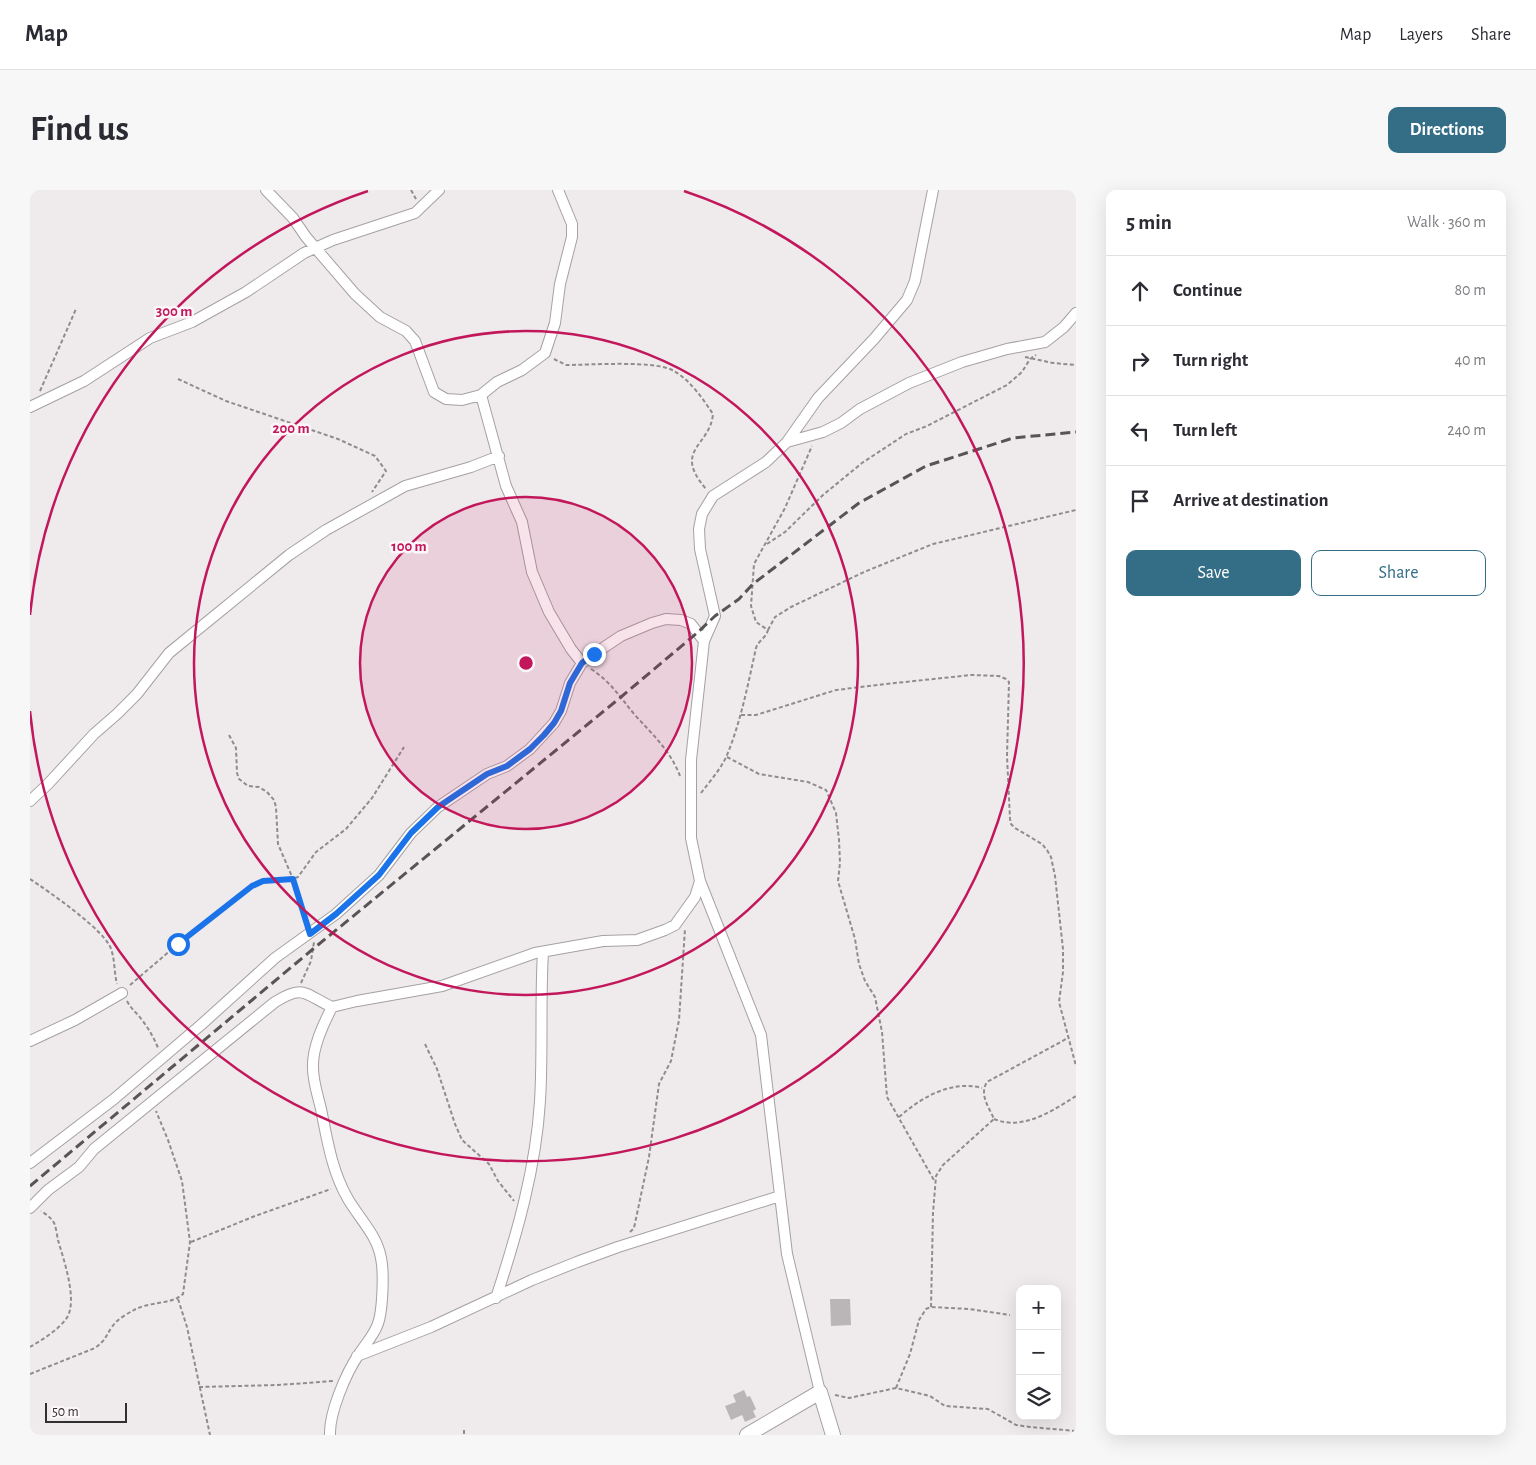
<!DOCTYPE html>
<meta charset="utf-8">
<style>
:root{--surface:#fff;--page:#f7f7f7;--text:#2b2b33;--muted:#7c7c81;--line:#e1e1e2;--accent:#336d86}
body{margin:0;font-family:"Alegreya Sans",sans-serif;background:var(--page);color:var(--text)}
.controls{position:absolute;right:15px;bottom:15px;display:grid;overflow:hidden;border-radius:10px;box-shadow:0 5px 20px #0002}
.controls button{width:45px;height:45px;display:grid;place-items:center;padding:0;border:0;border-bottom:1px solid var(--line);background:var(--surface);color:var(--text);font:25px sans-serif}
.scale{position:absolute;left:15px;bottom:12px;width:82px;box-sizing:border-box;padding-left:5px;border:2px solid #322f30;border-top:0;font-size:14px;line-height:18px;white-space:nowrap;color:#322f30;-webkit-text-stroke:4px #fdf7f9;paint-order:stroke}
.stop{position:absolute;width:15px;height:15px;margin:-11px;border:4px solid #1a73e8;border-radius:50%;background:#fff}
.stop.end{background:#1a73e8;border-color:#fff;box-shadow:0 1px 5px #0008}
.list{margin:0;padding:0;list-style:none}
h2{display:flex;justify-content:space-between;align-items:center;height:65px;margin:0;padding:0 20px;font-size:21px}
h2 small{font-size:16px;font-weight:400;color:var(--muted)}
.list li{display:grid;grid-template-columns:32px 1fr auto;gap:15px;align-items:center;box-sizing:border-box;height:70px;padding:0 20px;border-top:1px solid var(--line)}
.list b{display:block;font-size:19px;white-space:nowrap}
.list em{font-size:16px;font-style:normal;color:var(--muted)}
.actions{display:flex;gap:10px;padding:15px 20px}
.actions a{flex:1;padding:11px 0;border:1px solid var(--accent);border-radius:10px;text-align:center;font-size:18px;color:var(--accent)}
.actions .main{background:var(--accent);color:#fff}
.icon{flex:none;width:28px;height:28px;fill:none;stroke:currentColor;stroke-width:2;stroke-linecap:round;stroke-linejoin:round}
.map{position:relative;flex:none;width:1046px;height:1245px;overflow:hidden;border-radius:10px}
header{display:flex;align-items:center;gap:30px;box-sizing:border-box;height:70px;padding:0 25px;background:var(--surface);border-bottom:1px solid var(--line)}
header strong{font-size:24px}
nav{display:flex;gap:28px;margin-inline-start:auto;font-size:18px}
.intro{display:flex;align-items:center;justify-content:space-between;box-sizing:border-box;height:120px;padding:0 30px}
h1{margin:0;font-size:35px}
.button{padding:12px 22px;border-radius:10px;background:var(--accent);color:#fff;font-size:18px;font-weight:700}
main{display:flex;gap:30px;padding:0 30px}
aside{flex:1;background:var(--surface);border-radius:10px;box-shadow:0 5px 20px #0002}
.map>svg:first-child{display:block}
</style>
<header>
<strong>Map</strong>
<nav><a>Map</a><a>Layers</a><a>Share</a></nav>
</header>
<div class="intro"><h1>Find us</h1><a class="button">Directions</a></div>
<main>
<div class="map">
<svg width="1046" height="1245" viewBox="0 0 1046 1245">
<rect width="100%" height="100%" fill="#efeaec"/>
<!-- building -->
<path fill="#bab5b7" d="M800,1109H820L821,1135L801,1136Z
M714,1200L717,1207L720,1206L726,1219L723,1221L726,1227L715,1232L712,1225L701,1230L695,1216L706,1212L703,1205Z"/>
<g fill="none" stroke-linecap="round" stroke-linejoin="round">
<defs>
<path id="street" d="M236,0L263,28L276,47L325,104L350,127L376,141L385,151L404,202L416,209L432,210L451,205L467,192L492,180L515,163L525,133L530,94L542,47V34L528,0
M451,205L476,296L492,332L502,382L519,422L541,459L552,473
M0,217L54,191L120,148L162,132L216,102L274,63L303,50L385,23L409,0
M757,252L793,242L811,233L830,219L879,193L932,172L977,159L1015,152L1034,137L1046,123
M0,611L18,594L64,544L87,524L107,504L139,463L259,365L296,340L375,296L441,277L469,266
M0,851L45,830L92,803
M0,973L84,909L172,834L245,768L306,724L349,685L381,643L408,617L457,584L477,576L500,559L524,533L531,521L540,493L552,473L564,464L591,446L622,433L636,429L651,430L661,434L674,451
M0,1018L18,1000L49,977L64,959L245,812C274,794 274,804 302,817
M466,1108C487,1044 506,978 510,911C513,861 510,811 513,762
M327,1166L401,1137L502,1090L547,1072L588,1057L750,1006
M790,1202L757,1064L731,845L670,691L661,648V570L674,451L685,426L670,359L669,339L672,324L683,306L736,272L757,252L788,208L844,149L877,110L885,91L903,0
M300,1245C299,1223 316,1183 329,1164C335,1155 343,1146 347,1136C353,1123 354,1082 351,1068C347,1045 329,1028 318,1009C302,982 297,949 291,919C288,906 283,892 283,878C282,858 293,835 302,817L327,811L412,796L505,763L573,751L607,750L635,740L645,735L665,707L670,691"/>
<path id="secondary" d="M717,1245L790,1202L803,1245"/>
</defs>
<!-- street casing -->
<use href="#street" stroke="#a6a1a3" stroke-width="12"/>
<!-- secondary casing -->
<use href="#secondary" stroke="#a6a1a3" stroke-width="16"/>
<!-- path -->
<path stroke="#908c8e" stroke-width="2" stroke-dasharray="4 2.5" stroke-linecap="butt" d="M381,0L386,9
M995,167L1023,173L1046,175
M524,169L536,175C559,175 627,170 644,181C660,190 673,209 683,224C680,257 642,259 676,299
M148,189L196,211L308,249L345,266L356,281L342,302
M10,201L46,119
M737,354L755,342L793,305L832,273L876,244L897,236L977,195L992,182L1000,169L1006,165
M738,440L745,427L761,417L834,382L903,354L1046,320
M561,479C581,492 590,507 604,524C622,544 640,560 650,586
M711,525H726L806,500L856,494L941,485L969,486L976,489L979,492L977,566L980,629L981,634L985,638L1012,654L1017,660L1021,667L1025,686L1033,759V782L1029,812L1046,876
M199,545L206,558L207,583L209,589L218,596L229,597L237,602L244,610L246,617L248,654L263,689L277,732
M697,567L729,584L778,592L796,600L806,623L809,650L810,673L808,691L825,749L829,774L835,791L845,807L852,842L857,907L905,992
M671,603C680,591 691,579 697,565C711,531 718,494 726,458C728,451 736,448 738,440L726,432L721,416L724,374L755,318L782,256
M0,689C18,701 76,741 81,759C85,770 84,782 87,794
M271,793L281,771L284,752
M100,795L148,754L223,696L233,691L259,690L268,687L286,662L316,639L342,608L374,557
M97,811C101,819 107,823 112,830C119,839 124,848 128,858
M395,854L407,879L425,934L432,950L459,974L468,991L484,1011
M869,927C892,907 921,890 952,898
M964,929C993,941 1022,921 1046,906
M600,1042L604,1038L619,967L629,894L641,871L649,830L655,739
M161,1052L225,1026L301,999
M148,1109L157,1137L180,1245
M901,1117L903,1023L906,986L913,975L964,929C959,917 949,905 957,892L1038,848
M0,1157C12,1150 28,1140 36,1129C49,1112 33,1068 28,1050C27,1045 26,1039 25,1035C22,1028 17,1025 11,1021
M0,1184L65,1158C76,1150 75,1147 82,1137C87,1129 97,1124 104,1120C120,1111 141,1115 153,1104L160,1052L152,991L138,950L126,921
M169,1197L248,1195L304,1191
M866,1198L880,1164L889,1130L896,1119L901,1117L939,1119L980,1125
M805,1205L819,1208L866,1198L900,1206L915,1216L958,1219L986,1235L1000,1237L1046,1241
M434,1240V1245"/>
<!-- street -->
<use href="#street" stroke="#fff" stroke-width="10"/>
<!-- secondary -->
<use href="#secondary" stroke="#fff" stroke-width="14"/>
<!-- rail -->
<path stroke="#585456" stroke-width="3" stroke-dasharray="10 5" stroke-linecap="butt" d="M0,996L283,759L591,507L667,443L685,426L709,409L723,394L829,313L896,276L983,248L1046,242"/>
</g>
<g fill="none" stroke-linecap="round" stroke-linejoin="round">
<!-- route -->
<path stroke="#1a73e8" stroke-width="6" d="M148,754L222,696L233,691L263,689L280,744L306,724L349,685L381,643L408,617L457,584L477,576L500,559L514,545L524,533L531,521L540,493L552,473L564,464"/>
</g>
<!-- distance rings -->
<circle cx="496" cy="473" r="166" fill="#c2185b" fill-opacity=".12"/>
<g fill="none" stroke="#c2185b" stroke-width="2.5">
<circle cx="496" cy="473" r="166"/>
<circle cx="496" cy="473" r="332"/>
<path d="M0 425A498 498 0 0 1 338 1M654 1A498 498 0 1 1 0 521"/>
</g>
<circle cx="496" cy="473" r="8" fill="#c2185b" stroke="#fdf7f9" stroke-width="2.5"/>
<g font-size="15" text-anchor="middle" font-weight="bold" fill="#c2185b" stroke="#fdf7f9" stroke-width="5" stroke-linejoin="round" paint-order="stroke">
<text x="144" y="126">300 m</text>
<text x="261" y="243">200 m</text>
<text x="379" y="361">100 m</text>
</g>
</svg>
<div class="controls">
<button>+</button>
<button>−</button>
<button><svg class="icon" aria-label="layers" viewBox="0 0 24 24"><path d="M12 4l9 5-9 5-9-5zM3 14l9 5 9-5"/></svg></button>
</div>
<div class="scale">50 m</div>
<div class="stop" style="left:148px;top:754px"></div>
<div class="stop end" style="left:564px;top:464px"></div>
</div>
<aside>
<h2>5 min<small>Walk · 360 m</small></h2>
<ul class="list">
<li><svg class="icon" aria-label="ahead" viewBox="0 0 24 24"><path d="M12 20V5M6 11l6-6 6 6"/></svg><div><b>Continue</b></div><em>80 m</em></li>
<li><svg class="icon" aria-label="right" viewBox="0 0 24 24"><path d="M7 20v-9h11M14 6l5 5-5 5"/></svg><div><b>Turn right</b></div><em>40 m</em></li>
<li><svg class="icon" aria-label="left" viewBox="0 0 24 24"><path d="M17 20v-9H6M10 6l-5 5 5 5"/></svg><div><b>Turn left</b></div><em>240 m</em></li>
<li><svg class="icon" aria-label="arrive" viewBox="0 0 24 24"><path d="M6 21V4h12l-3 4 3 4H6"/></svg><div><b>Arrive at destination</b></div></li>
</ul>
<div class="actions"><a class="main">Save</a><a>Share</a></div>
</aside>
</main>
